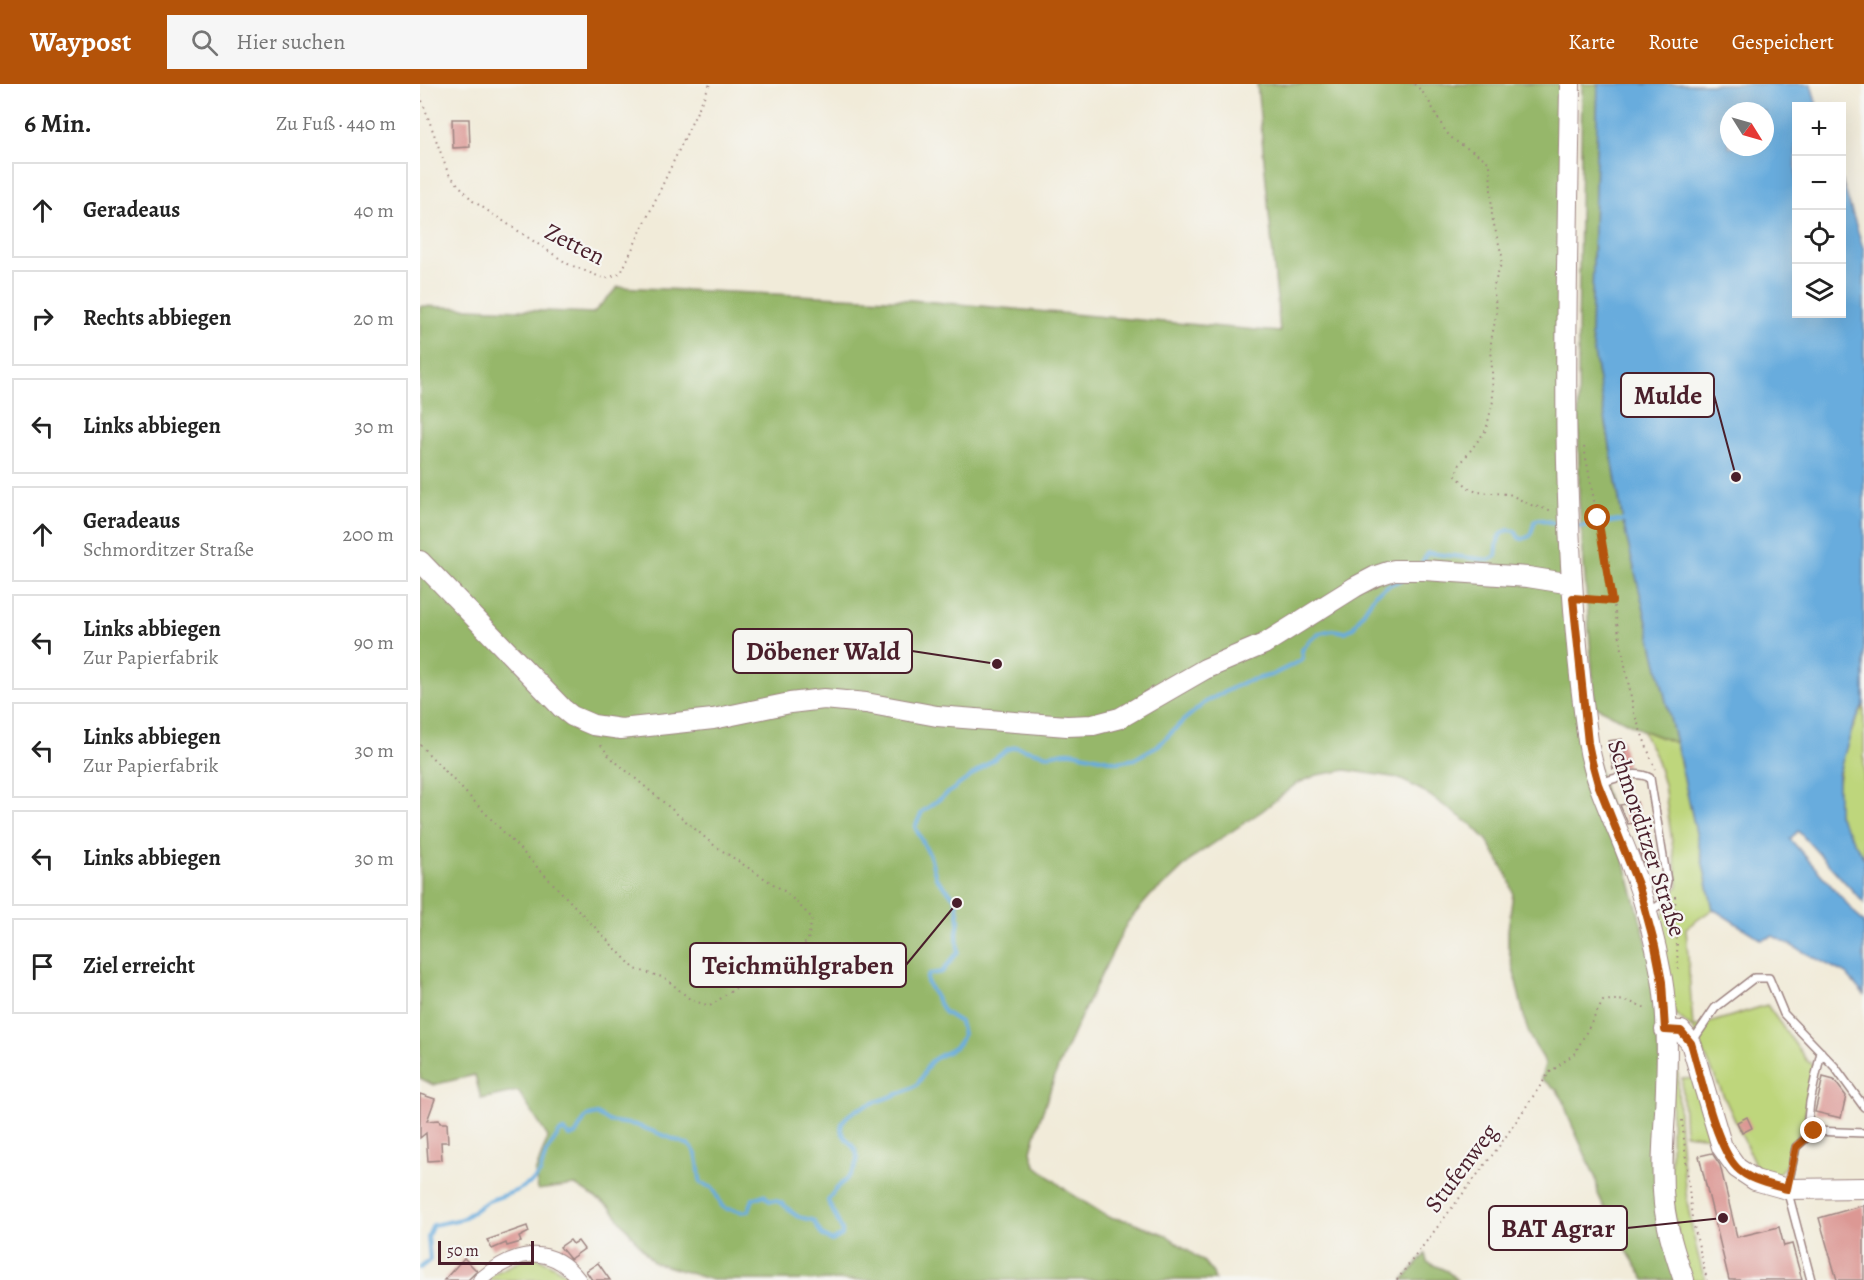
<!DOCTYPE html>
<html lang="de">
<meta charset="utf-8">
<style>
:root{--surface:#fff;--page:#f6f6f6;--text:#222;--muted:#767676;--line:#e0e0e0;--accent:#b45309}
body{margin:0;font-family:Alegreya,serif;background:var(--page);color:var(--text)}
.controls{position:absolute;right:18px;top:18px;display:grid;overflow:hidden;border-radius:0px;box-shadow:0 6px 24px #0002}
.controls button{width:54px;height:54px;display:grid;place-items:center;padding:0;border:0;border-bottom:2px solid var(--line);background:var(--surface);color:var(--text);font:30px sans-serif}
.compass{position:absolute;left:1300px;top:18px;width:54px;height:54px;border-radius:50%;background:var(--surface);box-shadow:0 6px 24px #0002;rotate:127deg}
.scale{position:absolute;left:18px;bottom:15px;width:96px;box-sizing:border-box;padding-left:6px;border:3px solid #4a1f2b;border-top:0;font-size:16px;line-height:21px;white-space:nowrap;color:#4a1f2b;-webkit-text-stroke:4px #f6f6f2;paint-order:stroke}
.stop{position:absolute;width:18px;height:18px;margin:-14px;border:4px solid #b45309;border-radius:50%;background:#fff}
.stop.end{background:#b45309;border-color:#fff;box-shadow:0 2px 6px #0008}
.list{margin:0;padding:0;list-style:none}
h2{display:flex;justify-content:space-between;align-items:center;height:78px;margin:0;padding:0 24px;font-size:26px}
h2 small{font-size:20px;font-weight:400;color:var(--muted)}
.list li{display:grid;grid-template-columns:39px 1fr auto;gap:18px;align-items:center;box-sizing:border-box;height:96px;margin:0 12px 12px;padding:0 12px;border:2px solid var(--line);border-radius:0px}
.list b{display:block;font-size:22px;white-space:nowrap}
.list p{margin:0;font-size:20px;white-space:nowrap;color:var(--muted)}
.list em{font-size:20px;font-style:normal;color:var(--muted)}
.icon{flex:none;width:33px;height:33px;fill:none;stroke:currentColor;stroke-width:2;stroke-linecap:round;stroke-linejoin:round}
.map{position:relative;flex:none;width:1444px;height:1196px;overflow:hidden}
header{display:flex;align-items:center;gap:36px;box-sizing:border-box;height:84px;padding:0 30px;background:var(--accent);color:#fff}
header strong{font-size:28px}
nav{display:flex;gap:33px;margin-inline-start:auto;font-size:21px}
.search{width:420px;height:54px;background:var(--page);display:flex;align-items:center;gap:15px;box-sizing:border-box;padding:0 21px;border-radius:0px;color:var(--muted);font-size:22px}
main{display:flex}
aside{flex:1;background:var(--surface)}
.map>svg:first-child{display:block}
</style>
<header>
<strong>Waypost</strong>
<div class="search"><svg class="icon" aria-label="search" viewBox="0 0 24 24"><circle cx="10" cy="10" r="6"/><path d="M15 15l6 6"/></svg>Hier suchen</div>
<nav><a>Karte</a><a>Route</a><a>Gespeichert</a></nav>
</header>
<main>
<aside>
<h2>6 Min.<small>Zu Fuß · 440 m</small></h2>
<ul class="list">
<li><svg class="icon" aria-label="ahead" viewBox="0 0 24 24"><path d="M12 20V5M6 11l6-6 6 6"/></svg><div><b>Geradeaus</b></div><em>40 m</em></li>
<li><svg class="icon" aria-label="right" viewBox="0 0 24 24"><path d="M7 20v-9h11M14 6l5 5-5 5"/></svg><div><b>Rechts abbiegen</b></div><em>20 m</em></li>
<li><svg class="icon" aria-label="left" viewBox="0 0 24 24"><path d="M17 20v-9H6M10 6l-5 5 5 5"/></svg><div><b>Links abbiegen</b></div><em>30 m</em></li>
<li><svg class="icon" aria-label="ahead" viewBox="0 0 24 24"><path d="M12 20V5M6 11l6-6 6 6"/></svg><div><b>Geradeaus</b><p>Schmorditzer Straße</p></div><em>200 m</em></li>
<li><svg class="icon" aria-label="left" viewBox="0 0 24 24"><path d="M17 20v-9H6M10 6l-5 5 5 5"/></svg><div><b>Links abbiegen</b><p>Zur Papierfabrik</p></div><em>90 m</em></li>
<li><svg class="icon" aria-label="left" viewBox="0 0 24 24"><path d="M17 20v-9H6M10 6l-5 5 5 5"/></svg><div><b>Links abbiegen</b><p>Zur Papierfabrik</p></div><em>30 m</em></li>
<li><svg class="icon" aria-label="left" viewBox="0 0 24 24"><path d="M17 20v-9H6M10 6l-5 5 5 5"/></svg><div><b>Links abbiegen</b></div><em>30 m</em></li>
<li><svg class="icon" aria-label="arrive" viewBox="0 0 24 24"><path d="M6 21V4h12l-3 4 3 4H6"/></svg><div><b>Ziel erreicht</b></div></li>
</ul>
</aside>
<div class="map">
<svg width="1444" height="1196" viewBox="0 0 1444 1196">
<rect width="100%" height="100%" fill="#f6f6f2"/>
<filter id="ink" filterUnits="userSpaceOnUse"><feTurbulence type="fractalNoise" baseFrequency=".0167" numOctaves="2"/><feDisplacementMap in="SourceGraphic" scale="12" xChannelSelector="R" yChannelSelector="G"/><feConvolveMatrix kernelMatrix="1 2 1 2 8 2 1 2 1" color-interpolation-filters="sRGB"/></filter>
<filter id="wash" filterUnits="userSpaceOnUse"><feTurbulence type="fractalNoise" baseFrequency=".008" numOctaves="4" result="noise"/><feDisplacementMap in="SourceGraphic" scale="24" xChannelSelector="R" yChannelSelector="G"/><feGaussianBlur stdDeviation="1.35" result="paint"/><feColorMatrix in="noise" values="0 0 0 0 0 0 0 0 0 0 0 0 0 0 0 0 0 1.4 0 .05"/><feComposite in="paint" operator="in"/></filter>
<g filter="url(#wash)">
<rect width="100%" height="100%" fill="#f1ebd9"/>
<!-- green -->
<path fill="#bed67b" stroke="#847a53" stroke-width="1.5" d="M1444,620V774C1437,765 1419,739 1418,729C1413,692 1428,652 1444,620Z
M1222,646L1256,659L1293,825L1266,844L1273,944L1347,921L1387,977L1395,982L1384,1035L1368,1079L1356,1092L1338,1087L1273,945L1252,927L1237,843L1258,801L1244,701L1236,674Z
M1252,953H1258C1257,1035 1261,1118 1285,1196H1268L1254,1132L1251,1088Z
M1277,994L1291,1053L1265,1050L1262,995Z
M113,1171L159,1196H60Z"/>
<!-- forest -->
<path fill="#96b76b" stroke="#706b4b" stroke-width="1.5" d="M837,0H1143L1156,602L1232,878L1257,1196H1225L1197,1151L1178,1110L1176,1095L1148,1032L1144,1017L1136,1005L1121,995L1125,981L1123,974L1111,955L1106,941L1088,862V846L1093,809L1089,795L1067,756L1052,741L1003,707L978,694L926,686L897,691L876,700L842,727L775,772L749,797L731,811L707,839L663,928L639,981L619,1038L611,1067L615,1081L650,1109L688,1133L710,1137L746,1151L784,1178L793,1189L795,1196H292L233,1178L190,1123L155,1101L118,1106L115,1089L128,1053L98,1007L61,1015L55,991L13,1001L0,994V222L173,229L198,203L491,216L860,248Z
M1162,0H1178L1171,251L1203,438L1256,659L1222,646L1175,622L1159,417L1158,251Z
M1005,1170L1007,1178L1027,1187L1037,1196H983Z"/>
<!-- water -->
<path fill="#67acdd" stroke="#586684" stroke-width="1.5" fill-rule="evenodd" d="M1178,0H1391L1397,22H1376V230H1422V96L1444,167V620L1433,642L1418,691V731L1444,774V819L1378,747L1370,755L1444,839V911L1426,890L1353,852L1342,856L1293,825L1256,659L1203,438L1171,251ZM1309,27H1345V63H1309Z"/>
<g fill="none" stroke-linecap="round" stroke-linejoin="round">
<!-- stream -->
<path stroke="#67acdd" stroke-width="4" d="M1155,443L1206,436
M1002,478L1008,469L1069,476L1076,472C1078,461 1075,452 1088,446L1095,447L1099,454L1103,455L1110,452L1115,437L1119,435L1144,442
M0,1184L10,1176L8,1152L13,1141L42,1135L68,1117L96,1107L112,1098L120,1089L126,1069L140,1048L144,1047L150,1052L155,1051L166,1033L177,1030L188,1037L216,1041L269,1061C281,1071 277,1085 281,1099L293,1104L302,1122L306,1125C315,1124 321,1131 329,1126L333,1115L344,1111L350,1117C364,1115 368,1128 379,1133C384,1135 389,1134 394,1137L402,1151L412,1157L422,1151V1146L408,1117C414,1100 438,1094 437,1072C437,1059 413,1051 424,1036C435,1020 477,1014 495,1002C504,996 504,982 513,976C525,967 539,967 543,950L540,938L524,928L507,898V894L510,890L522,888L538,868L537,849L539,836L536,815L516,794L510,772L495,743L502,728L588,665L596,663L628,671L645,668H653L698,678L715,675L740,660L764,636L787,617L824,598L852,591L880,577L883,574L882,566L890,556L900,549L912,546L925,548L933,544L956,509L971,500L987,494"/>
</g>
<g id="blocks">
<!-- building -->
<path fill="#dc9894" d="M32,35H49L50,63L33,64Z
M1202,655L1207,682L1193,685L1188,657Z
M1217,718L1220,738L1208,740L1200,721Z
M1231,764L1234,776L1223,779L1219,767Z
M1403,993L1414,996L1426,1012L1421,1034L1395,1028Z
M0,1010L15,1015L7,1037L19,1036L20,1039H27L28,1058H21L22,1076L8,1077L6,1049L0,1054Z
M1327,1033L1332,1044L1322,1049L1317,1038Z
M1292,1069L1300,1081L1317,1153L1359,1143L1364,1162L1372,1160L1382,1196H1309L1279,1072Z
M1444,1121V1196H1417L1399,1134Z
M107,1142L109,1148L99,1153L101,1158L87,1162L86,1159L72,1165L67,1156Z
M150,1156L153,1160L158,1157L164,1165L150,1175L140,1163Z
M44,1174L57,1187L48,1196H24Z
M178,1179L190,1196H172L166,1187Z"/>
</g>
</g>
<g filter="url(#ink)">
<use href="#blocks" fill-opacity="0" stroke="#9e8582" stroke-width="1.5"/>
<g fill="none" stroke-linecap="round" stroke-linejoin="round">
<defs>
<path id="lane" d="M1181,699C1196,694 1215,686 1230,694L1247,797L1242,819L1228,829
M1272,958L1295,924L1334,894H1349L1364,930L1415,983L1444,1023
M1386,1054L1390,1018L1401,968
M1391,1196L1367,1105L1376,1063L1394,1047L1444,1049"/>
<path id="street" d="M60,1196C92,1168 129,1157 159,1196"/>
<path id="secondary" d="M1150,0C1147,219 1137,439 1168,657C1174,699 1195,737 1210,777C1224,814 1235,855 1242,895C1249,938 1247,985 1245,1028C1243,1059 1241,1089 1244,1120C1247,1146 1255,1171 1264,1196
M0,477L142,624L152,632L173,641L201,645L293,635L370,619L404,615L446,619L517,632L647,642L673,641L700,634L785,585L844,560L935,503L956,492L974,486H1004L1108,493L1152,500
M1245,946L1261,947L1271,959L1302,1063L1317,1084L1335,1096L1367,1105L1444,1104"/>
</defs>
<!-- lane casing -->
<use href="#lane" stroke="#9e8582" stroke-width="10"/>
<!-- street casing -->
<use href="#street" stroke="#9e8582" stroke-width="16"/>
<!-- secondary casing -->
<use href="#secondary" stroke="#9e8582" stroke-width="22"/>
<!-- path -->
<path stroke="#9e8582" stroke-width="2" stroke-dasharray="1.5 4.5" stroke-linecap="butt" d="M994,0C1011,13 1015,34 1028,50C1039,63 1058,67 1070,80L1072,133L1082,172L1081,180L1073,204L1077,227L1071,257L1073,317L1066,346L1038,383L1036,392L1050,405L1057,408L1089,410L1111,421L1133,427
M0,11L28,89L53,117L148,180L185,195L201,189L290,0
M1164,363L1214,629L1235,685
M1168,514L1192,517
M0,661L215,885L245,894L271,916L290,922L337,889L371,874L388,856L392,834L367,809L295,762L189,672L179,658
M1255,812L1258,887
M1262,1036L1272,1134L1287,1196
M977,1196L1080,1061L1129,989L1155,969L1183,917C1200,914 1213,918 1228,925"/>
<!-- lane -->
<use href="#lane" stroke="#fff" stroke-width="7"/>
<!-- street -->
<use href="#street" stroke="#fff" stroke-width="14"/>
<!-- secondary -->
<use href="#secondary" stroke="#fff" stroke-width="20"/>
</g>
</g>
<g fill="none" stroke-linecap="round" stroke-linejoin="round" filter="url(#ink)">
<!-- route -->
<path stroke="#b45309" stroke-width="8" d="M1178,434L1192,517L1153,514L1168,659L1172,678L1178,700L1219,803L1235,862L1242,898L1245,946L1261,947L1271,959C1280,989 1296,1063 1317,1084C1330,1097 1350,1100 1367,1105L1376,1063L1394,1047"/>
</g>
<g text-anchor="middle" dominant-baseline="central" stroke-width="4.5" stroke-linejoin="round" paint-order="stroke">
<!-- street labels -->
<g font-size="24" fill="#4a1f2b" stroke="#f6f6f2">
<text transform="translate(155 160) rotate(27)">Zetten</text>
<text transform="translate(1227 754) rotate(72)">Schmorditzer Straße</text>
<text transform="translate(1041 1084) rotate(-53)">Stufenweg</text>
</g>
</g>
<!-- callouts -->
<path fill="none" stroke="#4a1f2b" stroke-width="2" d="M1316 393L1294 311M577 580L492 567M537 819L486 881M1303 1134L1207 1144"/>
<g fill="#4a1f2b" stroke="#f6f6f2" stroke-width="2">
<circle cx="1316" cy="393" r="6"/>
<circle cx="577" cy="580" r="6"/>
<circle cx="537" cy="819" r="6"/>
<circle cx="1303" cy="1134" r="6"/>
</g>
<g fill="#f6f6f2" stroke="#4a1f2b" stroke-width="2">
<rect x="1201" y="289" width="93" height="44" rx="6"/>
<rect x="313" y="545" width="179" height="44" rx="6"/>
<rect x="270" y="859" width="216" height="44" rx="6"/>
<rect x="1069" y="1122" width="138" height="44" rx="6"/>
</g>
<g font-size="26" text-anchor="middle" font-weight="bold" fill="#4a1f2b">
<text x="1248" y="320">Mulde</text>
<text x="403" y="576">Döbener Wald</text>
<text x="378" y="890">Teichmühlgraben</text>
<text x="1138" y="1153">BAT Agrar</text>
</g>
</svg>
<div class="controls">
<button>+</button>
<button>−</button>
<button><svg class="icon" aria-label="locate" viewBox="0 0 24 24"><circle cx="12" cy="12" r="6"/><path d="M12 2v4M12 18v4M2 12h4M18 12h4"/></svg></button>
<button><svg class="icon" aria-label="layers" viewBox="0 0 24 24"><path d="M12 4l9 5-9 5-9-5zM3 14l9 5 9-5"/></svg></button>
</div>
<svg class="compass" viewBox="-18 -18 36 36"><path d="M0-13l5 13h-10z" fill="#e53935"/><path d="M0 13l5-13h-10z" fill="#767676"/></svg>
<div class="scale">50 m</div>
<div class="stop" style="left:1178px;top:434px"></div>
<div class="stop end" style="left:1394px;top:1047px"></div>
</div>
</main>
